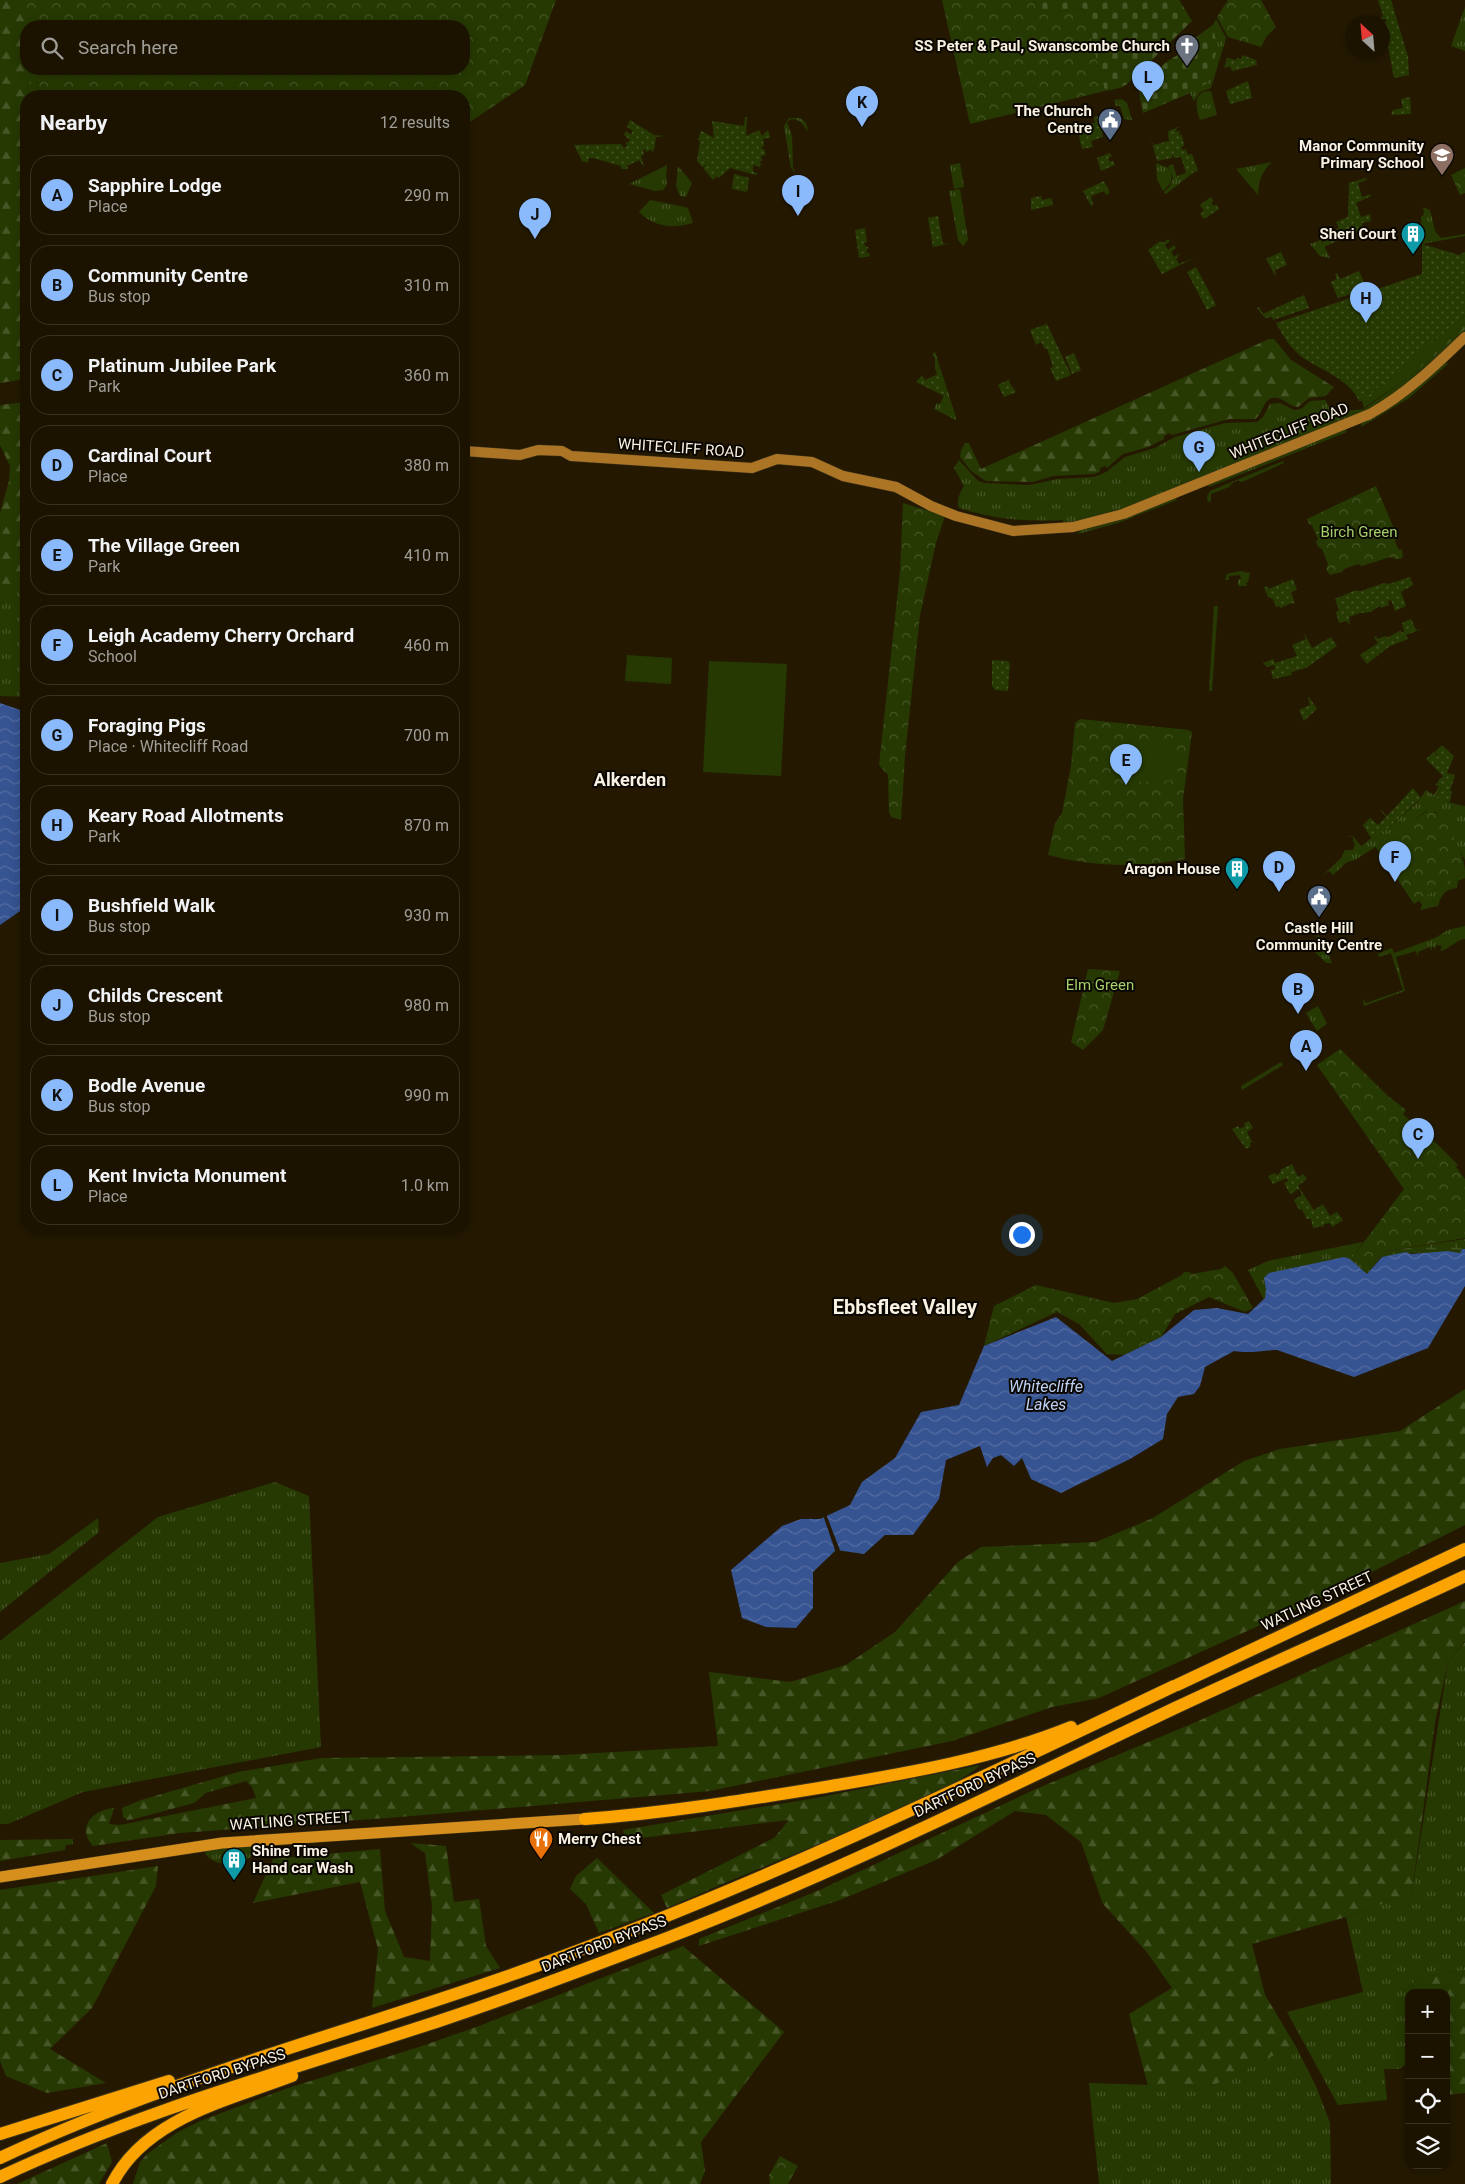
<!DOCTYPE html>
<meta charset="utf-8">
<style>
:root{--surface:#1b1300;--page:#241c0a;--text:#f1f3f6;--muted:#a09e99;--line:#393222;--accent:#8bbafc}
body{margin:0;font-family:Roboto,sans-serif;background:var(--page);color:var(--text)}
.controls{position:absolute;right:15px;bottom:15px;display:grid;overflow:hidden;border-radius:10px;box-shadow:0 2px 12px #0003}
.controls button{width:45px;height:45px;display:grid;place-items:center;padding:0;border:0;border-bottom:1px solid var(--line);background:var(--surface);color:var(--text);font:25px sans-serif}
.compass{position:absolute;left:1345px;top:15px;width:45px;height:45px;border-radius:50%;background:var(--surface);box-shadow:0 2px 12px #0003;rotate:334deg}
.you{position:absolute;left:1021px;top:1234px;width:18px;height:18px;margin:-12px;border:4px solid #fff;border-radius:50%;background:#1a73e8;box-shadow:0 0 0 8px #1a73e833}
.badge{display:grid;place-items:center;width:32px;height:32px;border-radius:50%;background:var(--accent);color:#111;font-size:16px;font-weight:700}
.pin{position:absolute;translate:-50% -41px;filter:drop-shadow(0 1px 2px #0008)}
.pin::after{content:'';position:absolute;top:26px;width:18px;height:15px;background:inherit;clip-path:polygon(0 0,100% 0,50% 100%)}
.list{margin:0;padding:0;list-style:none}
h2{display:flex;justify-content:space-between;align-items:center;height:65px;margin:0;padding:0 20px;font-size:21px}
h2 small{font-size:16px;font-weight:400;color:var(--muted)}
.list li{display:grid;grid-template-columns:32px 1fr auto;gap:15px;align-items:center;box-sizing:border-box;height:80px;margin:0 10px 10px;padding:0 10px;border:1px solid var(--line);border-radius:20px}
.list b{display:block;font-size:19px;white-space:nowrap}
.list p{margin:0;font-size:16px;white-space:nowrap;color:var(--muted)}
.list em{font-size:16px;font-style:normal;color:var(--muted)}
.icon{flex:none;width:28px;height:28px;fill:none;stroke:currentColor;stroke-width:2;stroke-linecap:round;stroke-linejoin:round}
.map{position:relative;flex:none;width:1465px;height:2184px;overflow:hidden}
.search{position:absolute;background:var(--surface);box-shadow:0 2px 12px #0003;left:20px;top:20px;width:450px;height:55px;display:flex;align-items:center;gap:12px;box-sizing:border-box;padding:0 18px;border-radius:20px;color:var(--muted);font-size:19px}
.panel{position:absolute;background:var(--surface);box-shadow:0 2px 12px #0003;left:20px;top:90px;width:450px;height:1145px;border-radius:20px}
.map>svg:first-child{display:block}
</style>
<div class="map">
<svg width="1465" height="2184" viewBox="0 0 1465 2184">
<defs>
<pattern id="grass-tufts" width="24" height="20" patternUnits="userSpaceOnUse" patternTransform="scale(1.25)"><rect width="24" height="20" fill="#263902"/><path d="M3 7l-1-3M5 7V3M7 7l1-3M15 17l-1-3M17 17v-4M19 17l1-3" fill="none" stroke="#465627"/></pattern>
<pattern id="forest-firs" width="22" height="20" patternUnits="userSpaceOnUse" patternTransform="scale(1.25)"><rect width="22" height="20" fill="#263902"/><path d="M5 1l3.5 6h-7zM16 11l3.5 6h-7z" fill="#465627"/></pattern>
<pattern id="wetland-marsh" width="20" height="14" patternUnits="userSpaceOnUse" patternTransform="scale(1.25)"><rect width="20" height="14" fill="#263902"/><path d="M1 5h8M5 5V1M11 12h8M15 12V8" fill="none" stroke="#465627"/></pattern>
<pattern id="cemetery-stones" width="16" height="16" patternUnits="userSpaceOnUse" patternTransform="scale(1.25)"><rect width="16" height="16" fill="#263902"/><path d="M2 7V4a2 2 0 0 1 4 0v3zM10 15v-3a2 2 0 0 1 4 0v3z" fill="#465627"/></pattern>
<pattern id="park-crowns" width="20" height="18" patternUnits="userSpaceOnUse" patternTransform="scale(1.25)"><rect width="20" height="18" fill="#263902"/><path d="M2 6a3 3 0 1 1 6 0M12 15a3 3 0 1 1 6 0" fill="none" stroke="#465627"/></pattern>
<pattern id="garden-dots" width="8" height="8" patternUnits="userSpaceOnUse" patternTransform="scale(1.25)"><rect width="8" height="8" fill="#263902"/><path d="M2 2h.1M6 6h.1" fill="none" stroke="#465627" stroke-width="1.8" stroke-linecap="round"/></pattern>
<pattern id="water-waves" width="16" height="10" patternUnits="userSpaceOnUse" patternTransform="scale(1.25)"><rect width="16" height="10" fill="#365392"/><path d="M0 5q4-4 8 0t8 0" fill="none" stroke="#546ca1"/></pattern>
</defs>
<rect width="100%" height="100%" fill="#241900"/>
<!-- grass -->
<path fill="url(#grass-tufts)" d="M1465,7V51L1451,46Z
M1216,19L1226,38L1211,88L1200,92L1194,101L1190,93L1143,113L1139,91L1158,69L1178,55L1177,51L1213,25Z
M1211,91L1217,115L1200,120C1195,108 1193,90 1211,91Z
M1122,99L1127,103L1132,120L1124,119L1120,106H1116L1114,100Z
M789,118H800L806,123L808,131C802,125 803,120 791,119L787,122L792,136L793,168L796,174L791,168L784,126Z
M1272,162C1261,172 1259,181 1258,195L1236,169Z
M960,163L964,187L954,189L950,165Z
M1156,163L1168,168C1175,178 1171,184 1163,191L1157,179Z
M1173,164L1177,177L1193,173L1166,194L1164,192L1170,186L1173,178L1168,166Z
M667,165L666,176L667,185L663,190L655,191L629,184Z
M678,166L692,183L686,197L680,196L676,186Z
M960,189L968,240L963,246L958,240L949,191Z
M650,200L685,207L688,208L693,223C673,229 654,227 639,212Z
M1423,207L1430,210L1435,231L1441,238L1465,234V236L1422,244L1421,217L1424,214Z
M1321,240L1330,258L1320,256L1310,244Z
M1465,329V333L1389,398L1345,422L1337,412L1364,409L1413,374Z
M935,352L956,417V420L934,409L937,403L940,404L945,393L935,369V358L932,354Z
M1445,362L1448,364L1409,398L1361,427L1362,422Z
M1325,400L1332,412L1340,416L1343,423L1118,511L1064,525L1063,520C1026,522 993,519 959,508C956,501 960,492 964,486L954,468L959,460L978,481L985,483L1029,485L1058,479L1094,477L1106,472L1125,457L1155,448L1175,437L1225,423L1257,422L1263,417L1270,404L1280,403L1294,410L1301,409L1310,401Z
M1345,428L1347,432L1209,487L1208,484Z
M1283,461L1284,463L1242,482L1238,480L1232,483L1229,487L1211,494V501L1208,502L1207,497L1210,491Z
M1175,497L1177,500L1118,523L1078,534L1080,530L1116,520Z
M1240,571L1250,573L1248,582L1246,583L1247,586H1238V579H1241L1240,575L1229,576V580H1225L1227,574Z
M26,578V697L0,696V605Z
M1214,606H1218L1212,691H1209Z
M1439,781L1442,784L1437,797L1451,803L1465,806V860L1446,825L1436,812L1426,811L1391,837L1355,860L1347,862L1333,875L1329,871L1322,876L1341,858L1345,850H1353L1355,843L1353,842V837L1347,836H1353L1361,846L1386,830L1418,802L1426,790L1434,795L1439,786L1435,785Z
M1465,871V878L1458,881L1457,888C1445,889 1441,895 1438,906L1420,910L1422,905L1419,900Z
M1465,926V939C1455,940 1450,949 1440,951L1442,946L1436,945L1435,950L1434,947H1432V951L1430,947L1418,952V957L1416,951L1396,957L1405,991L1364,1006L1363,999L1366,1003L1403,990L1391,953L1379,957L1377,954L1392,948L1394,953L1435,938L1448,930Z
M1317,934L1322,939L1332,963H1326L1314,951Z
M1318,1006L1327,1024L1317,1031L1306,1013Z
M1281,1062L1283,1065L1242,1090L1241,1086Z
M1363,1242L1351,1260L1340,1258L1269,1274L1266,1296L1264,1300L1248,1270L1268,1261Z
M275,1482L309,1496L321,1747L83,1792L8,1824H0V1641L158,1517Z
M98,1518L99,1532L0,1612V1563L49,1554Z
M1465,1642V1970L1415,1978L1406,2004L1409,2007V2062L1399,2069H1384L1387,2100L1338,2105L1287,2012L1363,1992L1346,1917L1412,1893L1448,1662Z
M249,1845L254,1853C245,1867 213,1868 205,1853L207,1850Z
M1295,2045L1316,2086L1330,2123L1331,2184H1099L1089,2083L1210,2087Z"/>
<!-- forest -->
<path fill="url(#forest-firs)" d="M0,0H31L36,26H26V69H45L50,96H26V379L0,383Z
M1465,315V329L1413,374L1364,408L1362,401Z
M1269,339H1274L1291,360L1334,387L1326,396L1309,398L1298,407C1289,407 1281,395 1272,398C1263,400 1263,414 1255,419H1229L1172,435L1169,433L1164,436V439L1148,447L1123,454L1107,468L1105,466L1100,468V472L1094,474L1053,476L1033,482L986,481L971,471L960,457L961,450L965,443H969L981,469Z
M26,402V578L0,605V513L9,481L10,466L0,445V405Z
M1465,1389V1525L1318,1599L1099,1698L1052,1707L952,1741L710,1791L400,1817L180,1833L93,1846C76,1827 93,1810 114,1808L109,1824L120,1825L256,1798L252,1787L246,1781L206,1793L194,1803L134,1819L127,1820L123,1817L122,1808L141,1800L238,1772L321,1758L563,1755L718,1746L709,1672L790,1682L846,1665L895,1632L958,1562L981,1547L1096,1542L1153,1518L1244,1461L1280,1449L1400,1431Z
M1465,1601V1641L1448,1662L1435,1723L1412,1893L1346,1917L1252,1944L1265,1995L1295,2045L1210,2087L1148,2086L1129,2014L1172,1988L1146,1951L1103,1904L1081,1842L1046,1815L1015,1811L936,1860L840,1900L699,1946V1939L822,1889L1036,1789L1196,1722Z
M981,1765C957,1785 925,1796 897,1809C821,1845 743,1874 667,1908L661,1895L774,1838L789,1820L625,1840L623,1830L816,1798Z
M73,1839V1844L66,1845L65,1850L0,1861V1840Z
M410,1843L446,1846L454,1902L479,1899L486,1946L500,1968L372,2008L378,1949L360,1882L253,1903L273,1859L380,1849L385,1911L404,1957L430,1961L432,1906L425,1853Z
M597,1858L654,1913L599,1933L586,1904L570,1889L576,1876Z
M158,1866L156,1886L92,2008L50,2049L106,2083L47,2093L6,2076L0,2061V1890Z
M683,1946L784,2032L701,2142L705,2171L700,2184H133L140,2162L147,2154L178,2132L200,2121L285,2089L419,2047L479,2026Z
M1465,1970V2093L1446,2095V1993H1410L1415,1978Z
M107,2143L112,2162L99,2184H17Z"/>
<!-- wetland -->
<path fill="url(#wetland-marsh)" d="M1465,1239V1249L1460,1253H1408L1381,1257L1367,1274L1351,1260L1352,1258L1368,1270L1382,1252Z"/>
<!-- cemetery -->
<path fill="url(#cemetery-stones)" d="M1034,0H1179L1192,21L1127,84L1120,88L1105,91L1083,8L1038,15Z
M1212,26L1218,46L1208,82L1196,90L1143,113L1139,91C1155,76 1157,66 1178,55L1177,51Z"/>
<!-- park -->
<path fill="url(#park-crowns)" d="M25,0H556L525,85L464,126V96H32L30,69H464V26H27Z
M942,0H1034L1038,15L1083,8L1105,91L970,124Z
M1228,0H1261L1276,27L1266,37L1261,47L1228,37L1217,17Z
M1465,168V193L1460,195L1451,175Z
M1376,486L1397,536L1395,541L1398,549L1402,550L1403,556L1401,559H1395L1392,557C1381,559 1373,563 1362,566L1358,564L1344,569L1342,572L1330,575L1326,569L1328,564L1322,549L1318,547L1316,542L1318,539L1312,525L1309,524L1307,519Z
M903,503L945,516L936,543L920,615L905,756L901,820L891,817L889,812L888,775L879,765L900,572Z
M1080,719L1189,730L1192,732L1183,799L1185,859C1139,868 1094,867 1048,855L1055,823L1062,813L1071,766L1075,723Z
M1429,810C1446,813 1465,856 1465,871L1414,904L1375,846Z
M1088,969L1120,971L1103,1030L1083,1050L1071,1042Z
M1340,1049L1388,1096L1406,1110L1403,1114L1409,1120L1411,1119L1422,1132L1427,1134L1426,1138L1431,1142L1433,1140L1458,1165L1456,1167L1465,1179V1238L1382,1252L1368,1271L1352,1258L1404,1189L1317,1065Z
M1225,1266L1233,1273L1253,1308L1245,1312L1209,1297L1175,1314L1161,1337L1124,1355L1107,1354L1079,1324L1057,1312L984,1346L994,1306L1036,1285L1114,1303L1137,1299L1182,1275L1184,1272H1189L1192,1274L1221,1269Z
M780,2156L798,2166L788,2184H770L769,2175Z"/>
<!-- garden -->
<path fill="url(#garden-dots)" d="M1378,0H1391L1408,57L1409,75L1394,78L1386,36L1389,35L1388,31L1385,32L1383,23L1386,22V19H1381L1383,15Z
M1242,55L1256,60L1257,65L1232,71L1230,66L1224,68L1227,58L1236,60L1237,58L1241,59Z
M1248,81L1252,98L1230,104L1226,91Z
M1410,97L1411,114L1391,115L1393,110L1403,108L1401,99Z
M1098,116L1103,137L1091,141L1093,147L1082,149L1076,123H1079L1080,127L1095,123L1094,117Z
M745,117H747L746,136L759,130L762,136L768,130L770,137H772L763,139L764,146L761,147L762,149H764L766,155L761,156L762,161H759L761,163L760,167L753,165V172L757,173L756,175L730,168L719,178L717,176L713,180L703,168L707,164L702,167L697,161L700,141L698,140L701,131L698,129L714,138L712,121L744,126Z
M630,120L654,135L665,136L656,137L654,150H653L654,152L650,150L646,152L645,149L643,150L644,154L641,156L644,167L639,160L627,166L628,169H621V166L593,158H589L588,163L582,161L574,145L621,144L624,148L627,146L625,141L627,143L630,140L624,135L626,131L631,134L633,131L627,127Z
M1179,127L1176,129L1177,132L1180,131L1179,135H1182L1184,146L1181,147L1182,150L1186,149L1188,155L1192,154L1198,171L1177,178V176L1186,173L1181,157L1174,158L1172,153V158L1157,161L1150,135L1153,145L1169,141L1168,131Z
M1110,153L1112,156L1108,158L1110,162L1113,161L1115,165L1101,171L1097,158Z
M734,174L749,178L747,192L732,189Z
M1366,178L1367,180L1358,183L1362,197L1371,194V196L1356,203L1361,217L1370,214L1371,221L1362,223V229L1324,247L1323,244L1328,227L1331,225L1334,230L1339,228L1336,222L1348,217L1349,183Z
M1104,181L1110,193L1106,195L1104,191L1091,196L1093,205L1091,206L1083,191Z
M1041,196L1042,200L1051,198L1053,205L1031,210V198Z
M1211,197L1213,201L1211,203L1214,206L1216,204L1219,209L1204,219L1200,214L1204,211L1200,205Z
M938,216L943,244L952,243L933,247L928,218Z
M865,228L867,242L864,243L865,246L868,247L866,253H869L870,256L859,258L855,230Z
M1168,239L1170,241L1165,245L1168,250L1174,245L1176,248L1171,252L1174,257L1180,253L1176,259L1179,264L1196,257L1162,274L1148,250L1160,241L1163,243Z
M1422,244L1459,255L1465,252V315L1362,401H1359C1350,380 1323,371 1305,359C1292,351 1283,336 1276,323L1422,274Z
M1281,252L1287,265L1275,270L1276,277L1266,259Z
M1196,267L1216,305L1207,310L1187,272Z
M1359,271L1367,289L1338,298L1331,282L1337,279L1335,274L1337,273L1340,279Z
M1304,295L1309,308L1273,320L1272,317L1265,318L1257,308L1259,307L1263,314Z
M1047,324L1071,375L1056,381L1050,368L1053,367L1047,348L1045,349L1041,342L1036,345L1030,330Z
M1074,353L1081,370L1072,374L1065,357Z
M938,374L945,393L944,396L916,382L922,375L925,380Z
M1010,379L1009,382L1016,392L1004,397L998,385Z
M1410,577L1413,585L1401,592L1406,606L1395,611L1391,600L1388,601L1389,605L1381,608L1379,606L1371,612L1360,613L1349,617L1350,625L1346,621L1339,623L1336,612L1339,610L1335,599L1356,590L1357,591H1361L1384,583L1389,584Z
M1293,579L1297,590L1291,592L1295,604L1292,603L1280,608L1279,606L1276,607L1273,599L1268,597L1264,587L1267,586L1268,589Z
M1411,619L1416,630L1422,629L1406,635L1408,639L1390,646L1367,664L1360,655L1378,643L1374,637L1376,636L1377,639L1386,636L1387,638L1401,630L1402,633L1404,632L1402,623Z
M1303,631L1312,648L1331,637L1337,646L1306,668L1291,672L1292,675L1273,679L1271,670L1275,669L1274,665L1267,667L1263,663L1273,659L1275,663L1297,656L1292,645L1306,639Z
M992,660L1008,661L1010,664L1008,691L995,690L992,686Z
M1309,697L1317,709L1304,721L1299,710L1310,705L1308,698Z
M1442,745L1454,756L1447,773L1455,775L1450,791H1452L1450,802L1460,805L1437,798L1442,784L1438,781L1443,776L1426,759L1434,752L1439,757L1435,752Z
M1413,788L1421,798L1419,800L1386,830L1363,845L1371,838L1363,825L1370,818L1378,825L1386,817L1379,808L1387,816Z
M1249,1121L1253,1128L1247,1132L1252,1142L1250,1143L1251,1146L1246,1149L1232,1129L1238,1126L1240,1129L1245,1126L1244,1123Z
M1292,1164L1298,1177L1303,1174L1307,1179L1298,1186L1314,1210L1323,1204L1330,1216L1337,1212L1343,1220L1332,1227L1330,1223L1324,1224V1226L1313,1228L1311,1219H1307L1302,1209L1299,1210L1294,1200L1302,1195L1299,1189L1290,1194L1284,1183L1288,1181L1287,1178L1273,1184L1268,1176L1275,1173L1276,1175L1281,1172L1280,1170Z"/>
<!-- pitch -->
<path fill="#263902" d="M627,655L672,658L671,684L625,681Z
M709,661L787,664L781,776L703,772Z
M1175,738L1178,780L1131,782L1129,741Z"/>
<!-- water -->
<path fill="url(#water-waves)" d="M0,703L26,712V907L0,925Z
M1462,1249H1465V1286L1428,1348L1354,1377L1277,1350C1261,1350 1250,1354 1234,1351L1205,1367L1200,1386L1194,1394L1178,1397L1167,1414L1163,1439L1130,1459L1061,1493L1031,1479L1022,1458L1014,1466L1001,1455L993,1458L987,1467L980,1446L946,1460L939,1499L913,1535H885L864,1554L836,1550L813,1572V1608L796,1628L766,1627L742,1618L731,1570L782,1526L801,1519H820L850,1505L862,1482L895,1458L921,1412L959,1405L984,1346L1056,1317L1112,1361L1161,1337L1194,1310L1217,1308L1248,1314L1265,1298L1266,1289L1264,1278L1269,1273L1344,1257L1350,1259L1367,1274L1382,1257L1406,1252L1411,1254L1448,1251L1460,1253Z"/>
<!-- pier -->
<path fill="#241900" d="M826,1514L841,1553H836L823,1515Z"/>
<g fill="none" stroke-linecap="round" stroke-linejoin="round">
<defs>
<path id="secondary" d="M464,451L520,455L538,450L562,451L571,456L752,468L777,459L812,462L843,476L896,487L931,506L956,516L1013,531L1073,527L1123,514L1370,414C1406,394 1435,366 1465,337"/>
<path id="primary" d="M0,1877L222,1843L585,1819"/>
<path id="highway" d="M1177,1685L1465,1549
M585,1819C666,1813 745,1800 825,1787C908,1773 992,1759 1071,1727
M0,2134L169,2081
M0,2158C173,2076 360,2030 539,1965C757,1886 965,1786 1174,1686
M0,2177C142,2110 294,2069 442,2020C518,1995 593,1966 667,1938C841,1871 1007,1788 1175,1708C1271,1663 1369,1621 1465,1576
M112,2184C145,2118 229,2100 292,2076"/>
</defs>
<!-- secondary casing -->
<use href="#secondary" stroke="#3e331b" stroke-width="11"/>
<!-- primary casing -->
<use href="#primary" stroke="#3e331b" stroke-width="12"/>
<!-- highway casing -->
<use href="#highway" stroke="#3e331b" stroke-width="14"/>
<!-- secondary -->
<use href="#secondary" stroke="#ac7526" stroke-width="10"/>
<!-- primary -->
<use href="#primary" stroke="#d68e1c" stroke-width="11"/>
<!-- highway -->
<use href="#highway" stroke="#fba401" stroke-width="12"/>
</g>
<!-- icons -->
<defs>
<symbol id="church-pin" viewBox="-11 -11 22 30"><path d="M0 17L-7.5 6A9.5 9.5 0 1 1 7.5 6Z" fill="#6b7280" stroke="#0a0600"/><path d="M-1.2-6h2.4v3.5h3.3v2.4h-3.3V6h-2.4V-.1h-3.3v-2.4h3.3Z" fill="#fff"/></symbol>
<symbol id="civic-pin" viewBox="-11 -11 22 30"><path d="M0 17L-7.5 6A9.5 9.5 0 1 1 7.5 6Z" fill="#5c6f8a" stroke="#0a0600"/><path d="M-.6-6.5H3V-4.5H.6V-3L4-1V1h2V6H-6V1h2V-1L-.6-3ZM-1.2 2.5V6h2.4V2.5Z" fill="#fff"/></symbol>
<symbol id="school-pin" viewBox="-11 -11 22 30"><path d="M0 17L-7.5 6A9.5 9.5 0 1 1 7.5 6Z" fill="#8d6e63" stroke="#0a0600"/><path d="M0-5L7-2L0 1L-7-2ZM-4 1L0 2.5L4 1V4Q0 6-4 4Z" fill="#fff"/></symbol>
<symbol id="building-pin" viewBox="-11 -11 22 30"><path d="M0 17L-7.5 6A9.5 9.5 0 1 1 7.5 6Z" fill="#0f9aa8" stroke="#0a0600"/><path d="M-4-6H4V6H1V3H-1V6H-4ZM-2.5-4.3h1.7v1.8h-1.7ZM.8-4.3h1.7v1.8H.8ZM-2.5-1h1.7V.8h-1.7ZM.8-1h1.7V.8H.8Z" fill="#fff"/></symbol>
<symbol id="restaurant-pin" viewBox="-11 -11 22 30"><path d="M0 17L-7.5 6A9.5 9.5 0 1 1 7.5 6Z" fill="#e8710a" stroke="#0a0600"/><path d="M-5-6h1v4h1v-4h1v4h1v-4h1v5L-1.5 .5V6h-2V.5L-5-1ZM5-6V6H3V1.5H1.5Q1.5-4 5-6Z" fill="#fff"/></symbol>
</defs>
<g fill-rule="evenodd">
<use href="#church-pin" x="1173" y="32" width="28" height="38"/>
<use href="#civic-pin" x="1096" y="106" width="28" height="38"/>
<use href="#school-pin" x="1428" y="141" width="28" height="38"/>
<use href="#building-pin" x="1399" y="220" width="28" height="38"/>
<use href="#building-pin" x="1223" y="855" width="28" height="38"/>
<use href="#civic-pin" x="1305" y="883" width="28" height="38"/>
<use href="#restaurant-pin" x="527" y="1825" width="28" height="38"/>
<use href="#building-pin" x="220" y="1846" width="28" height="38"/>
</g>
<g text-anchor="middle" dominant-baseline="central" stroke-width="4" stroke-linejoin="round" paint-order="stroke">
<!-- poi labels -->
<g font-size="15" font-weight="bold" fill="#f9f2e2" stroke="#0a0600" text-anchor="end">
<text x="1170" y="46">SS Peter &amp; Paul, Swanscombe Church</text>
<text x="1092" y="111">The Church<tspan x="1092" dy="17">Centre</tspan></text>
<text x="1424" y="146">Manor Community<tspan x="1424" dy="17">Primary School</tspan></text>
<text x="1396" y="234">Sheri Court</text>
<text x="1220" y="869">Aragon House</text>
<text x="1319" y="928" text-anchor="middle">Castle Hill<tspan x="1319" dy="17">Community Centre</tspan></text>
<text x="558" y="1839" text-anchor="start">Merry Chest</text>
<text x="252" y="1851" text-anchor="start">Shine Time<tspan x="252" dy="17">Hand car Wash</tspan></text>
</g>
<!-- street labels -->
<g font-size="15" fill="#f9f2e2" stroke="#0a0600">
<text transform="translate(1289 431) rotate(-22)">WHITECLIFF ROAD</text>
<text transform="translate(681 448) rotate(4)">WHITECLIFF ROAD</text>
<text transform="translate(1317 1601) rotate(-25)">WATLING STREET</text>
<text transform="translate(975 1785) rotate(-25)">DARTFORD BYPASS</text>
<text transform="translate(290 1821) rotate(-4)">WATLING STREET</text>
<text transform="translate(604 1944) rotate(-21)">DARTFORD BYPASS</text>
<text transform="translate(222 2074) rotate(-18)">DARTFORD BYPASS</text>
</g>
<!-- park labels -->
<g font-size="15" fill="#a5cf69" stroke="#0a0600">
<text x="1359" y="532">Birch Green</text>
<text x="1100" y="985">Elm Green</text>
</g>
<!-- water labels -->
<g font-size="16" font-style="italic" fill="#bdd0f5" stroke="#0a0600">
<text x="1046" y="1386">Whitecliffe<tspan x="1046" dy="18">Lakes</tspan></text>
</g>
<!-- quarter labels -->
<g font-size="18" font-weight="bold" fill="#f9f2e2" stroke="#0a0600">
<text x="630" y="779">Alkerden</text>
</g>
<!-- district labels -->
<g font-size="20" font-weight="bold" fill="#f9f2e2" stroke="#0a0600">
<text x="905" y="1307">Ebbsfleet Valley</text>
</g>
</g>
</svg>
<div class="controls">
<button>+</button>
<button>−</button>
<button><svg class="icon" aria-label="locate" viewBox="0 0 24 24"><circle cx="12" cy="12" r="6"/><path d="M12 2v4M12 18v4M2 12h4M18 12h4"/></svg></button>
<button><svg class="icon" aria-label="layers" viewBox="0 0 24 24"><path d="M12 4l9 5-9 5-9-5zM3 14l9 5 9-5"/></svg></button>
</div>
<svg class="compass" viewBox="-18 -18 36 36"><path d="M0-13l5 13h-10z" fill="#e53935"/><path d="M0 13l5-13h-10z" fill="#a09e99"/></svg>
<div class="you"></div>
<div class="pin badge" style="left:1306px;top:1071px">A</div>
<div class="pin badge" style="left:1298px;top:1014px">B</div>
<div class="pin badge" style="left:1418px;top:1159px">C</div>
<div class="pin badge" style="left:1279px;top:892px">D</div>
<div class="pin badge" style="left:1126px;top:785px">E</div>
<div class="pin badge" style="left:1395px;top:882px">F</div>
<div class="pin badge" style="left:1199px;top:472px">G</div>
<div class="pin badge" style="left:1366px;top:323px">H</div>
<div class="pin badge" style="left:798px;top:216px">I</div>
<div class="pin badge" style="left:535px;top:239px">J</div>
<div class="pin badge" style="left:862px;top:127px">K</div>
<div class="pin badge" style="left:1148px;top:102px">L</div>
<div class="search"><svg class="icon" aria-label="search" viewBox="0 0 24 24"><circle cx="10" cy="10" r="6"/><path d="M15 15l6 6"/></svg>Search here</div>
<section class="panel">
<h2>Nearby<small>12 results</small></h2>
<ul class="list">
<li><span class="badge">A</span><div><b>Sapphire Lodge</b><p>Place</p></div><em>290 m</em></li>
<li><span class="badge">B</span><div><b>Community Centre</b><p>Bus stop</p></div><em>310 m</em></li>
<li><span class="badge">C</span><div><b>Platinum Jubilee Park</b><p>Park</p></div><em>360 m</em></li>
<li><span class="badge">D</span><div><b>Cardinal Court</b><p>Place</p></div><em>380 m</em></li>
<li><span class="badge">E</span><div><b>The Village Green</b><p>Park</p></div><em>410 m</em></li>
<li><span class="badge">F</span><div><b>Leigh Academy Cherry Orchard</b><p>School</p></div><em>460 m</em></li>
<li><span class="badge">G</span><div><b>Foraging Pigs</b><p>Place · Whitecliff Road</p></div><em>700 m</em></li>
<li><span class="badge">H</span><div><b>Keary Road Allotments</b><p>Park</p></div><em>870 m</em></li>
<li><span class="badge">I</span><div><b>Bushfield Walk</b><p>Bus stop</p></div><em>930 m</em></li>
<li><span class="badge">J</span><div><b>Childs Crescent</b><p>Bus stop</p></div><em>980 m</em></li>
<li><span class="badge">K</span><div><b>Bodle Avenue</b><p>Bus stop</p></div><em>990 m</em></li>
<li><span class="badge">L</span><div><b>Kent Invicta Monument</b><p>Place</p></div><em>1.0 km</em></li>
</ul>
</section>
</div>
